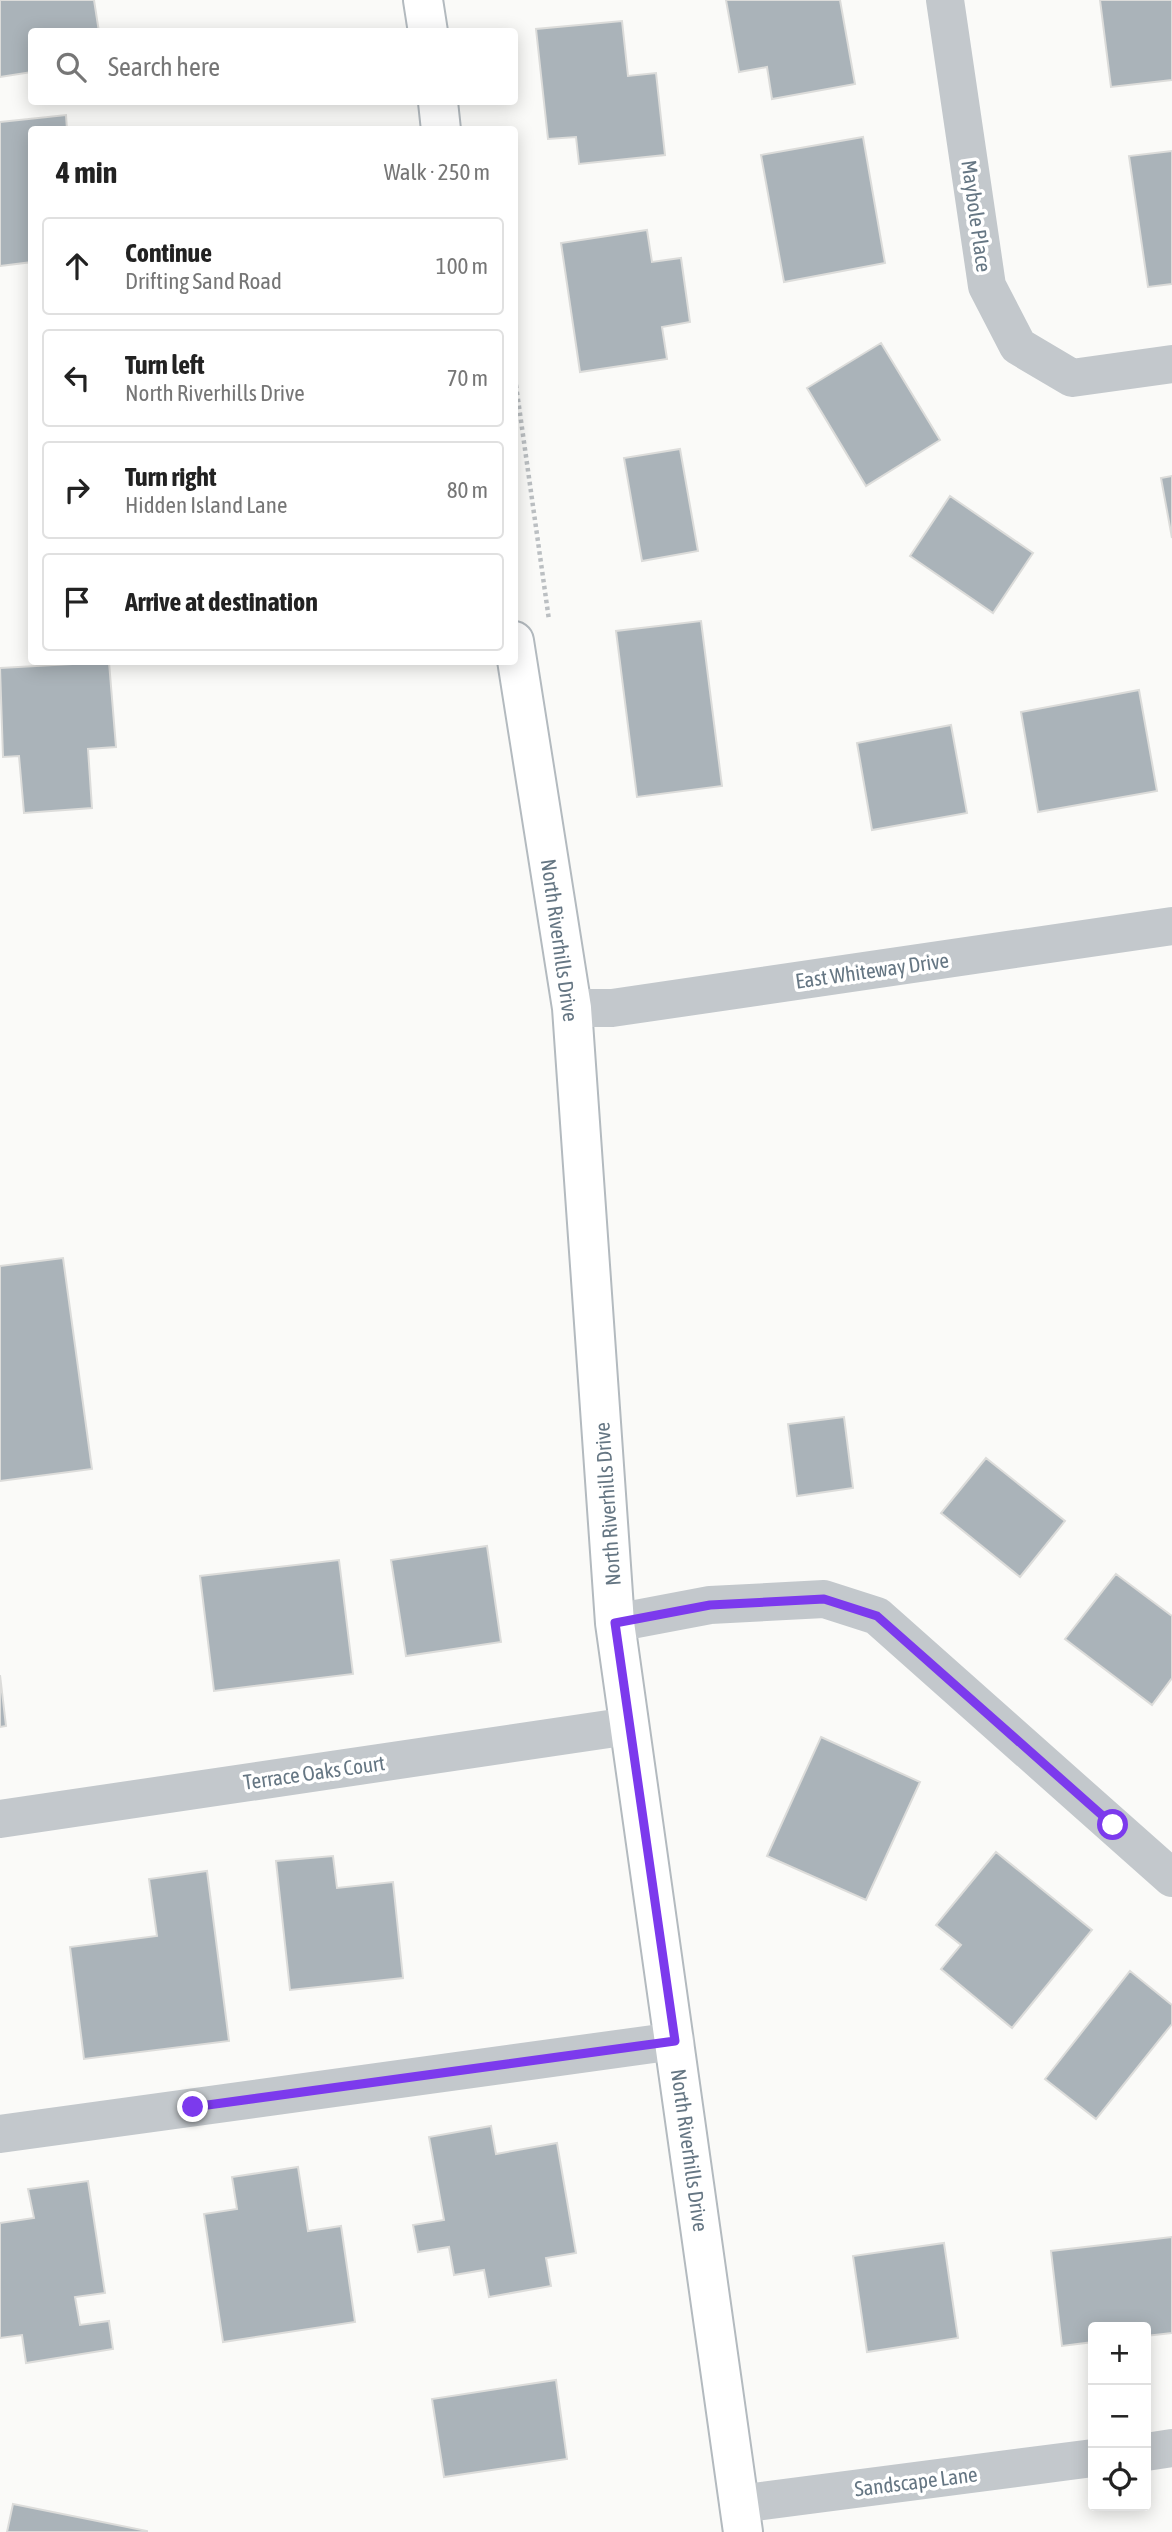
<!DOCTYPE html>
<meta charset="utf-8">
<style>
:root{--surface:#fff;--page:#f2f2f2;--text:#222;--muted:#767676;--line:#e0e0e0}
body{margin:0;font-family:"Asap Condensed",sans-serif;background:var(--page);color:var(--text)}
.controls{position:absolute;right:21px;bottom:21px;display:grid;overflow:hidden;border-radius:7px;box-shadow:0 4px 18px #0003}
.controls button{width:63px;height:63px;display:grid;place-items:center;padding:0;border:0;border-bottom:2px solid var(--line);background:var(--surface);color:var(--text);font:35px sans-serif}
.stop{position:absolute;width:21px;height:21px;margin:-16px;border:5px solid #7c3aed;border-radius:50%;background:#fff}
.stop.end{background:#7c3aed;border-color:#fff;box-shadow:0 2px 7px #0008}
.list{margin:0;padding:0;list-style:none}
h2{display:flex;justify-content:space-between;align-items:center;height:91px;margin:0;padding:0 28px;font-size:30px}
h2 small{font-size:23px;font-weight:400;color:var(--muted)}
.list li{display:grid;grid-template-columns:46px 1fr auto;gap:21px;align-items:center;box-sizing:border-box;height:98px;margin:0 14px 14px;padding:0 14px;border:2px solid var(--line);border-radius:7px}
.list b{display:block;font-size:26px;white-space:nowrap}
.list p{margin:0;font-size:23px;white-space:nowrap;color:var(--muted)}
.list em{font-size:23px;font-style:normal;color:var(--muted)}
.icon{flex:none;width:38px;height:38px;fill:none;stroke:currentColor;stroke-width:2;stroke-linecap:round;stroke-linejoin:round}
.map{position:relative;flex:none;width:1172px;height:2532px;overflow:hidden}
.search{position:absolute;background:var(--surface);box-shadow:0 4px 18px #0003;left:28px;top:28px;width:490px;height:77px;display:flex;align-items:center;gap:18px;box-sizing:border-box;padding:0 24px;border-radius:7px;color:var(--muted);font-size:26px}
.panel{position:absolute;background:var(--surface);box-shadow:0 4px 18px #0003;left:28px;top:126px;width:490px;height:539px;border-radius:7px}
.map>svg:first-child{display:block}
</style>
<div class="map">
<svg width="1172" height="2532" viewBox="0 0 1172 2532">
<rect width="100%" height="100%" fill="#fafaf8"/>
<!-- building -->
<path fill="#aab3b9" stroke="#dcdcda" stroke-width="2" d="M0,0H94L99,32H32V72L0,77Z
M726,0H840L855,84L772,99L767,67L739,72Z
M1100,0H1172V80L1111,87Z
M622,21L628,76L656,73L665,155L579,164L576,137L548,139L536,29Z
M66,115L67,130H32V262L0,266V122Z
M863,137L885,263L784,282L761,155Z
M1172,151V284L1148,287L1129,156Z
M647,230L652,262L681,258L690,322L662,327L667,359L580,372L561,243Z
M881,343L940,440L866,486L807,388Z
M680,449L698,551L642,561L624,458Z
M1172,476V538L1161,478Z
M950,496L1033,553L993,613L910,556Z
M701,621L722,786L637,797L616,631Z
M109,662L116,747L88,749L92,808L24,813L19,756L3,757L0,668Z
M1139,690L1157,791L1038,812L1021,712Z
M951,725L967,813L872,830L857,743Z
M63,1258L92,1469L0,1481V1266Z
M844,1417L853,1488L797,1496L788,1424Z
M986,1458L1065,1521L1020,1577L941,1513Z
M487,1546L501,1642L406,1656L391,1560Z
M339,1560L353,1674L214,1691L200,1576Z
M1116,1574L1172,1616V1678L1152,1705L1065,1639Z
M0,1675L6,1726L0,1727Z
M821,1737L920,1782L866,1900L767,1856Z
M996,1852L1092,1930L1012,2028L941,1969L961,1945L936,1925Z
M333,1856L337,1888L393,1882L403,1978L290,1990L276,1861Z
M207,1871L229,2041L84,2059L70,1947L157,1936L149,1879Z
M1130,1971L1172,2005V2024L1096,2119L1045,2079Z
M491,2126L496,2154L557,2143L576,2253L546,2258L551,2286L489,2297L484,2270L454,2275L449,2247L418,2252L413,2225L444,2220L429,2137Z
M298,2167L308,2231L341,2226L355,2322L223,2342L204,2214L237,2209L232,2177Z
M88,2181L105,2293L75,2297L80,2325L109,2321L113,2349L26,2363L22,2335L0,2338V2223L34,2218L28,2189Z
M1172,2237V2333L1146,2336V2327H1093V2342L1062,2346L1051,2251Z
M944,2243L958,2338L867,2352L853,2256Z
M556,2380L567,2459L444,2477L432,2399Z
M13,2504L147,2531V2532H7Z"/>
<g fill="none" stroke-linecap="round" stroke-linejoin="round">
<defs>
<path id="secondary" d="M423,0L428,32
M438,102L441,130
M514,641L572,1008L615,1623L743,2532"/>
</defs>
<!-- secondary casing -->
<use href="#secondary" stroke="#b3babf" stroke-width="42"/>
<!-- path -->
<path stroke="#bbbfc2" stroke-width="4.5" stroke-dasharray="3.5 3.5" stroke-linecap="butt" d="M514,371L549,620"/>
<!-- street -->
<path stroke="#c3c8cc" stroke-width="38" d="M945,0L987,286L1018,346L1072,378L1172,364
M572,1008H612L1172,926
M615,1623L710,1605L824,1599L877,1616L1172,1878
M0,1819L629,1726
M0,2134L675,2041
M1146,2452L1172,2448
M739,2504L1093,2458"/>
<!-- secondary -->
<use href="#secondary" stroke="#fff" stroke-width="38"/>
</g>
<g fill="none" stroke-linecap="round" stroke-linejoin="round">
<!-- route -->
<path stroke="#7c3aed" stroke-width="9" d="M193,2107L675,2041L615,1623L710,1605L824,1599L877,1616L1113,1825"/>
</g>
<g text-anchor="middle" dominant-baseline="central" stroke-width="7" stroke-linejoin="round" paint-order="stroke">
<!-- street labels -->
<g font-size="21" fill="#657683" stroke="#fff">
<text transform="translate(977 216) rotate(82)">Maybole Place</text>
<text transform="translate(560 940) rotate(82)">North Riverhills Drive</text>
<text transform="translate(872 970) rotate(-8)">East Whiteway Drive</text>
<text transform="translate(607 1504) rotate(-94)">North Riverhills Drive</text>
<text transform="translate(314 1772) rotate(-8)">Terrace Oaks Court</text>
<text transform="translate(690 2150) rotate(82)">North Riverhills Drive</text>
<text transform="translate(916 2481) rotate(-7)">Sandscape Lane</text>
</g>
</g>
</svg>
<div class="controls">
<button>+</button>
<button>−</button>
<button><svg class="icon" aria-label="locate" viewBox="0 0 24 24"><circle cx="12" cy="12" r="6"/><path d="M12 2v4M12 18v4M2 12h4M18 12h4"/></svg></button>
</div>
<div class="stop" style="left:1113px;top:1825px"></div>
<div class="stop end" style="left:193px;top:2107px"></div>
<div class="search"><svg class="icon" aria-label="search" viewBox="0 0 24 24"><circle cx="10" cy="10" r="6"/><path d="M15 15l6 6"/></svg>Search here</div>
<section class="panel">
<h2>4 min<small>Walk · 250 m</small></h2>
<ul class="list">
<li><svg class="icon" aria-label="ahead" viewBox="0 0 24 24"><path d="M12 20V5M6 11l6-6 6 6"/></svg><div><b>Continue</b><p>Drifting Sand Road</p></div><em>100 m</em></li>
<li><svg class="icon" aria-label="left" viewBox="0 0 24 24"><path d="M17 20v-9H6M10 6l-5 5 5 5"/></svg><div><b>Turn left</b><p>North Riverhills Drive</p></div><em>70 m</em></li>
<li><svg class="icon" aria-label="right" viewBox="0 0 24 24"><path d="M7 20v-9h11M14 6l5 5-5 5"/></svg><div><b>Turn right</b><p>Hidden Island Lane</p></div><em>80 m</em></li>
<li><svg class="icon" aria-label="arrive" viewBox="0 0 24 24"><path d="M6 21V4h12l-3 4 3 4H6"/></svg><div><b>Arrive at destination</b></div></li>
</ul>
</section>
</div>
